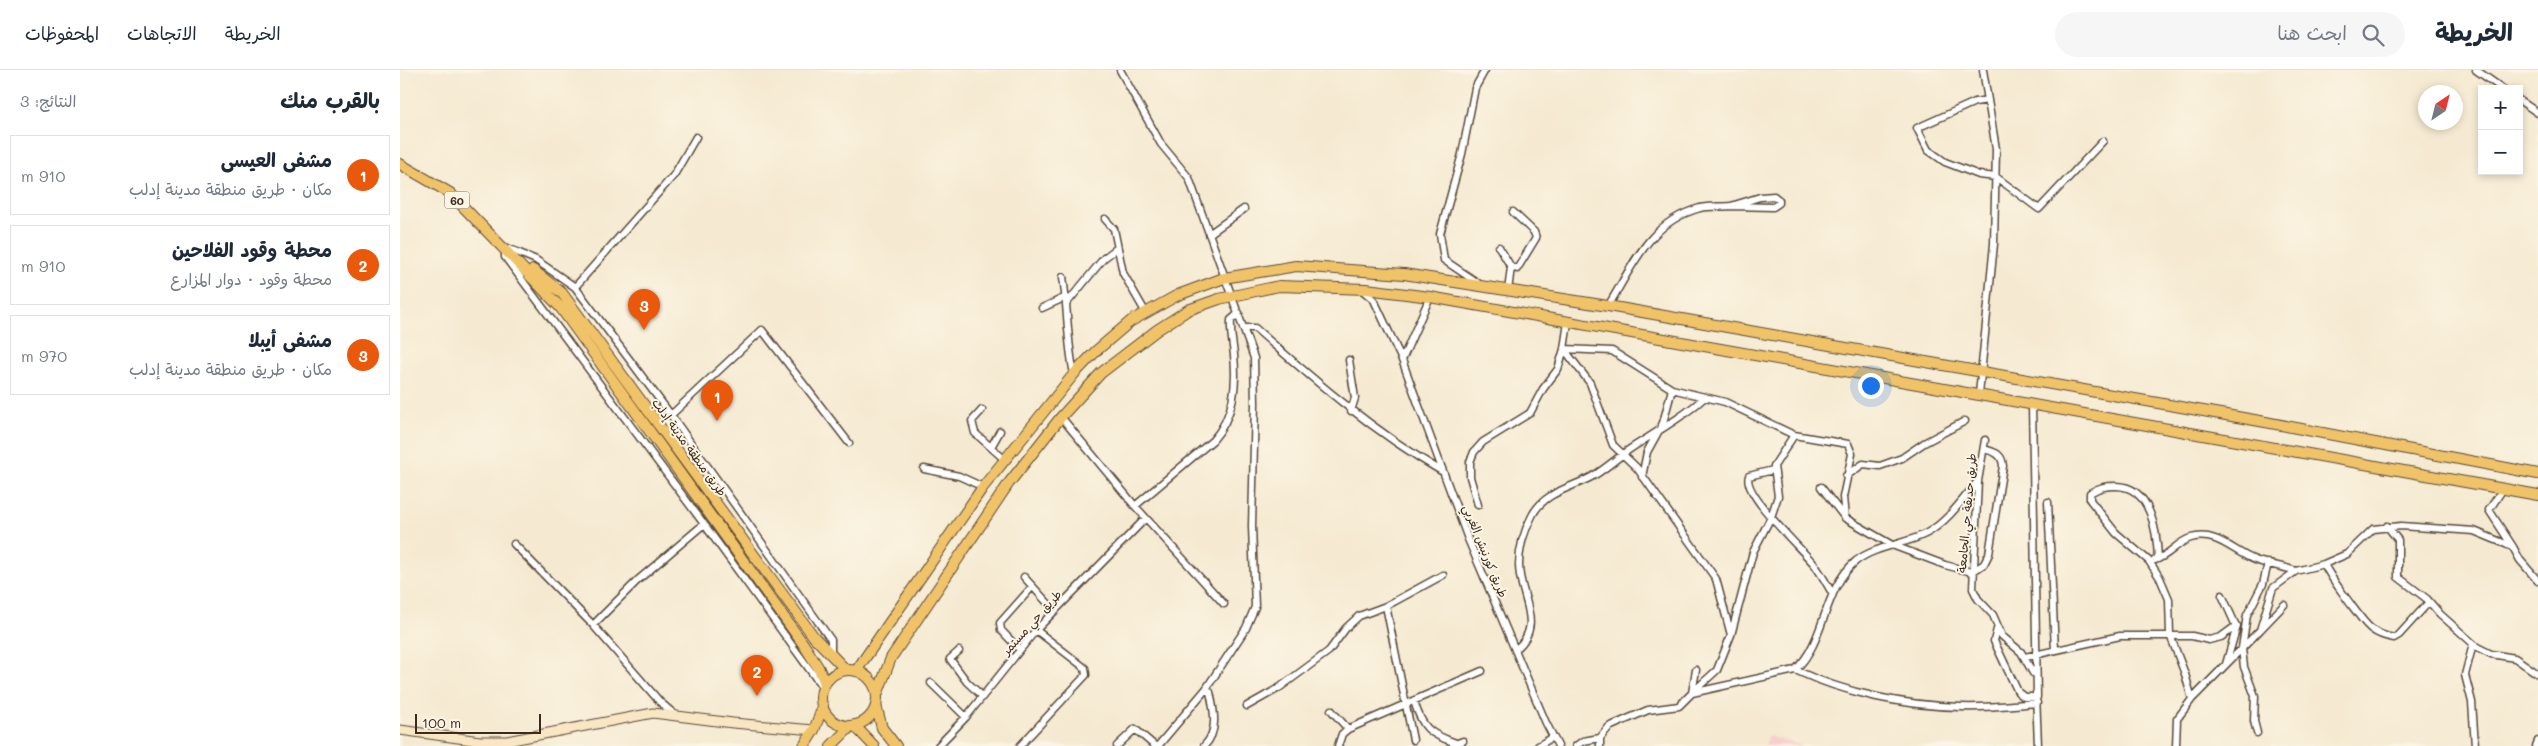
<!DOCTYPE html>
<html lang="ar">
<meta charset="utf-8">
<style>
:root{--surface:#fff;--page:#f6f6f7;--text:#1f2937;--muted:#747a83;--line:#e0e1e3;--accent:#ea580c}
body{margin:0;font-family:Mali,"Playpen Sans Arabic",sans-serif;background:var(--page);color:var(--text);direction:rtl}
.controls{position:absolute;right:15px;top:15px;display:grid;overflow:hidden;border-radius:0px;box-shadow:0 2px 8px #0003}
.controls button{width:45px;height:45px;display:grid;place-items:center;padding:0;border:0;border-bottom:1px solid var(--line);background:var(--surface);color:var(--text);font:25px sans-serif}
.compass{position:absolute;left:2018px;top:15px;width:45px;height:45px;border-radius:50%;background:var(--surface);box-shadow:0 2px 8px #0003;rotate:35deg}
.scale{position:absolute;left:15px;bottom:12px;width:126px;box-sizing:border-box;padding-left:5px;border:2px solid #3b2a1e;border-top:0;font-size:14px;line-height:18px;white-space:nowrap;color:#3b2a1e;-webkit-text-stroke:4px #fcf5e5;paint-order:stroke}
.you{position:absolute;left:1470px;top:315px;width:18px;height:18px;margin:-12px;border:4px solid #fff;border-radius:50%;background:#1a73e8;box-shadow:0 0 0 8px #1a73e833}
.badge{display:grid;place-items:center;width:32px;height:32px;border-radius:50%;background:var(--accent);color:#fff;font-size:16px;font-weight:700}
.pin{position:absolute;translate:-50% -41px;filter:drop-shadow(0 1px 2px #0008)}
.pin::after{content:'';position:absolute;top:26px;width:18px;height:15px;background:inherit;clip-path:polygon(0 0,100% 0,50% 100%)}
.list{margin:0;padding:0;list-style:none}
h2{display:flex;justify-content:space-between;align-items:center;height:65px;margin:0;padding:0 20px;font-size:21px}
h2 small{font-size:16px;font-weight:400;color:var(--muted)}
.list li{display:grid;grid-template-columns:32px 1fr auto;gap:15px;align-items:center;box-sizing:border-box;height:80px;margin:0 10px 10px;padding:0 10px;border:1px solid var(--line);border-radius:0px}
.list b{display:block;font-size:19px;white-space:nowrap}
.list p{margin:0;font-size:16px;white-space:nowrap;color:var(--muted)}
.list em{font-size:16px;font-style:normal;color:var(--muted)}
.icon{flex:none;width:28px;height:28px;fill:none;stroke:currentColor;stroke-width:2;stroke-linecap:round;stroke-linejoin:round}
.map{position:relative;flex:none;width:2138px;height:676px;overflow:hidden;direction:ltr}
header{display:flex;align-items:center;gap:30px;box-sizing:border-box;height:70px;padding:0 25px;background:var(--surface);border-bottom:1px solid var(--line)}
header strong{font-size:24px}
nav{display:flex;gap:28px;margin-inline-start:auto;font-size:18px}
.search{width:350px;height:45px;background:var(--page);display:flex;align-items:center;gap:12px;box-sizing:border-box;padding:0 18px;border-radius:28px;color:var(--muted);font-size:19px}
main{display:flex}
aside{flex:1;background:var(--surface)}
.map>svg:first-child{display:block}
</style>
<header>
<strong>الخريطة</strong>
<div class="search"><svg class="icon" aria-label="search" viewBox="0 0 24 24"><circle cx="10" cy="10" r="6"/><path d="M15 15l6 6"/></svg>ابحث هنا</div>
<nav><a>الخريطة</a><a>الاتجاهات</a><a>المحفوظات</a></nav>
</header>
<main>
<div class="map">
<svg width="2138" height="676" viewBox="0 0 2138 676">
<rect width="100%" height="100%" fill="#fcf5e5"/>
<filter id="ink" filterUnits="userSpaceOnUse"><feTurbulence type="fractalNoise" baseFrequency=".02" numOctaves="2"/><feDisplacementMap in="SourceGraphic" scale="10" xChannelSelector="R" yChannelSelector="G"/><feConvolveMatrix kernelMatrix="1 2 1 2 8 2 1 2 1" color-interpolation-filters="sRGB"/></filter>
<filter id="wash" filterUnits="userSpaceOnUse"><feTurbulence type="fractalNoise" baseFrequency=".0096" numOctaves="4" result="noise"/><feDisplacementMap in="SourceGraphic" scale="20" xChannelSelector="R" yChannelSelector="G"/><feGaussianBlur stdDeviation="1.12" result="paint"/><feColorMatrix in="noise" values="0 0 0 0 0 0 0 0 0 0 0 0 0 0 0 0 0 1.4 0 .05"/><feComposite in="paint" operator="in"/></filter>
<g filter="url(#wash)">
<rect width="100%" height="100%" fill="#f5ead1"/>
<!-- built -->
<path fill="#f7d0cc" d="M1368,666L1404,676H1365Z"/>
</g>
<g filter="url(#ink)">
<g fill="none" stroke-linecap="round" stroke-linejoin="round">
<defs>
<path id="street" d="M720,0L761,74L789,108L854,288L855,333L852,456L855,537L846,558L806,619L758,676
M2076,0L2103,19
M1588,30L1575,32L1517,58L1528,80L1545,92L1579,105L1596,107L1639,139L1703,71
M2119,30L2138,43
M1374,126L1379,130V133L1373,137L1331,136L1360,127Z
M705,149L714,159L723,203L746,243
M809,164L844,139
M1099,177L1111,197L1108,221
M1111,197L1117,199L1136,168L1134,162L1113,142
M663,207C668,240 667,272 674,304
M1078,213L1044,190L1040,164L1062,84L1075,18L1085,0
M175,217L274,105L296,67
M961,219L974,230L1002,290L1068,469L1146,653L1158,676
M667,233L704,188L716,179
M1208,236C1234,194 1249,152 1300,138C1309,136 1321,137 1331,136
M642,238L666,227
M844,258H855C915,311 974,362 1043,402
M1164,279L1212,281L1272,319L1325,332L1394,365L1448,374L1452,384L1443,427L1445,448
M1164,279L1190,313L1213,375L1237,398L1316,509L1331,565
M949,290L955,328L951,341
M1002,290L1030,227
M1579,324L1594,174L1596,79L1583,0
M582,340L572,351L575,363L604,389
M271,345L362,260L449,373
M661,347L735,436L824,534
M1585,370L1578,411L1573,519L1578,529L1593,545L1602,566L1621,582L1633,603
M591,377L600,361
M524,399L559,406L583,417
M1373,400L1349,406C1341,423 1402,479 1414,494C1421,503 1426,513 1432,523
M1446,406L1463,394L1480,396L1502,388L1524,373L1565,351
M1242,407L1247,382L1263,353L1272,319
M1421,417L1445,448L1492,475L1545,495L1572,502L1584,494L1589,484L1603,396C1602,383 1594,382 1584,379
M2103,419L2089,440L2113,477
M1648,432L1655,580
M1078,435L1070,407V392L1074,382L1083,372L1130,343L1143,319L1158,299L1164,279L1168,252
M735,436L813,370C834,346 837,316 834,285C833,274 830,262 831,250L839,243
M1987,456L1998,470V507L2027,529L2040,544L2077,577L2091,584L2115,588L2138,604
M114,474L193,555L260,632L274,644
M1758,489C1757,462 1751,416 1716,416C1706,416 1699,417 1690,423V430L1716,463L1749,491L1760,508L1769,529L1770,565L1785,604L1792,629
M1755,490C1769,486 1777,472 1791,468C1817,461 1832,481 1855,490C1868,495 1883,496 1896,501
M1924,494C1932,510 1942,522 1952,536C1965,553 1970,564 1994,568L1999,565L2029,532
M624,507L655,541
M986,536L1013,670
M193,555L238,510L304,454
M1597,559L1594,571L1618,622L1624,627H1637L1632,334
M1860,560L1884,535
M2073,574L2065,605L2072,632L2075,676
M619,579L601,560L600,553L632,517
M1115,580C1146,555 1119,527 1119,495C1119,478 1125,459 1133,444C1146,421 1172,418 1193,406C1207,398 1219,386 1233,377C1258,361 1283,347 1305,327
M559,581L550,589L567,612L582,626
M1625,587L1720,566H1792L1809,570L1821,567L1836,556L1822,525
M1826,594L1837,556
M1395,600C1445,623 1505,636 1561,637C1586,638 1612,635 1637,633
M531,613L566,647
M423,618L304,454L105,187V177L136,190L175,217L271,345L431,570V584
M1295,620L1317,600L1331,565L1353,482L1371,447L1378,426L1374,396L1394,365
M1292,623L1395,600C1426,572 1422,520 1456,491C1477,475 1505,475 1527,463C1548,451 1563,429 1578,411
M1636,623L1638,676
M1014,631C1022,658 1029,664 1056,673
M847,636L879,618L929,581L946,558L959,546L986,536L1043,505
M931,640L948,659
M1857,663L1854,651L1855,626L1844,597L1842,578L1847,545L1863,514L1868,493
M1200,668V676
M1053,675L1063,671
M538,676L566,647L636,560L746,448
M620,676L686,605L685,598L636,560
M717,676L735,659L755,676
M804,676C819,662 814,640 810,622L806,619
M938,676L942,664L948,659L1082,601
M1138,676L1153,667
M1176,676L1183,671L1200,668L1209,657L1248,640L1279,636L1292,623L1296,600
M1776,676L1777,649L1792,629L1860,560L1873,518L1896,501L1924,494L1947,484L1973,459L2001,456L2074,461L2113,477L2120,490L2138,511
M2136,676L2138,671"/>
<path id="secondary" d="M0,660L80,671H107L253,643L333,653L414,660"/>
<path id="primary" d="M0,94L50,123L160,237L404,575L418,597L425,613
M133,200L162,223L414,567L446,600
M421 628a28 28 0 1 1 56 0a28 28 0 1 1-56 0Z
M456,601L583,417L674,304L696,281L731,251L778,225L824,208L896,196L1004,204L1208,236L1860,351L2138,404
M477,625L491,588L609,413L661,347L701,303L757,260L788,240L819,229L879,216L966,219L1030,227L2138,425
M476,635L482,658L496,676
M454,655L474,676
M404,676L414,660L423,636
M431,676L451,656"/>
</defs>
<!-- street casing -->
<use href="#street" stroke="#574739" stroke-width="9"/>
<!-- secondary casing -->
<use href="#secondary" stroke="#574739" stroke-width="11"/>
<!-- primary casing -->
<use href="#primary" stroke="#574739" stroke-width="12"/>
<!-- street -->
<use href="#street" stroke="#fff" stroke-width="6"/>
<!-- secondary -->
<use href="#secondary" stroke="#f9e7c3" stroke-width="9"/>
<!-- primary -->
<use href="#primary" stroke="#f1c369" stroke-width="10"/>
</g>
</g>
<g text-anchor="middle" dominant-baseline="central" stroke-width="4" stroke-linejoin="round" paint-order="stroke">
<!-- shield labels -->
<rect fill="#fcf5e5" stroke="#75675a" stroke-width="1" x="44.5" y="121.5" width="25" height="17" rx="4"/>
<g font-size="11" font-weight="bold" fill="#3b2a1e">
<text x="57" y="130">60</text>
</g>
<!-- street labels -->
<g font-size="12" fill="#3b2a1e" stroke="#fcf5e5">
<text transform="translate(290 377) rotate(54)">طريق منطقة مدينة إدلب</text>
<text transform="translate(1566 443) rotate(-85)">طريق حديقة حي الجامعة</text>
<text transform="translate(1086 481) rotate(68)">طريق كورنيش الغربي</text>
<text transform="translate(631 552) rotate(-48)">طريق حي مستمر</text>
</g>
</g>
</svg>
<div class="controls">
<button>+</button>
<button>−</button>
</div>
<svg class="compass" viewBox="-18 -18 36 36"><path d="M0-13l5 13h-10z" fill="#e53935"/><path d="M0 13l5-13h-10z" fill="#747a83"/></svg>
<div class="scale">100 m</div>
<div class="you"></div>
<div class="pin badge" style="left:317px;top:351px">1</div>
<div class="pin badge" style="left:357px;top:626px">2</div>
<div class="pin badge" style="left:244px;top:260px">3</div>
</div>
<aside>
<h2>بالقرب منك<small>النتائج: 3</small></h2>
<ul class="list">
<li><span class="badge">1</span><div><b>مشفى العيسى</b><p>مكان · طريق منطقة مدينة إدلب</p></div><em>910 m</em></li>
<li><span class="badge">2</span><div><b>محطة وقود الفلاحين</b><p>محطة وقود · دوار المزارع</p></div><em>910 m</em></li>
<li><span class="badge">3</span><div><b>مشفى أيبلا</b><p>مكان · طريق منطقة مدينة إدلب</p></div><em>970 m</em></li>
</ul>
</aside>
</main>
